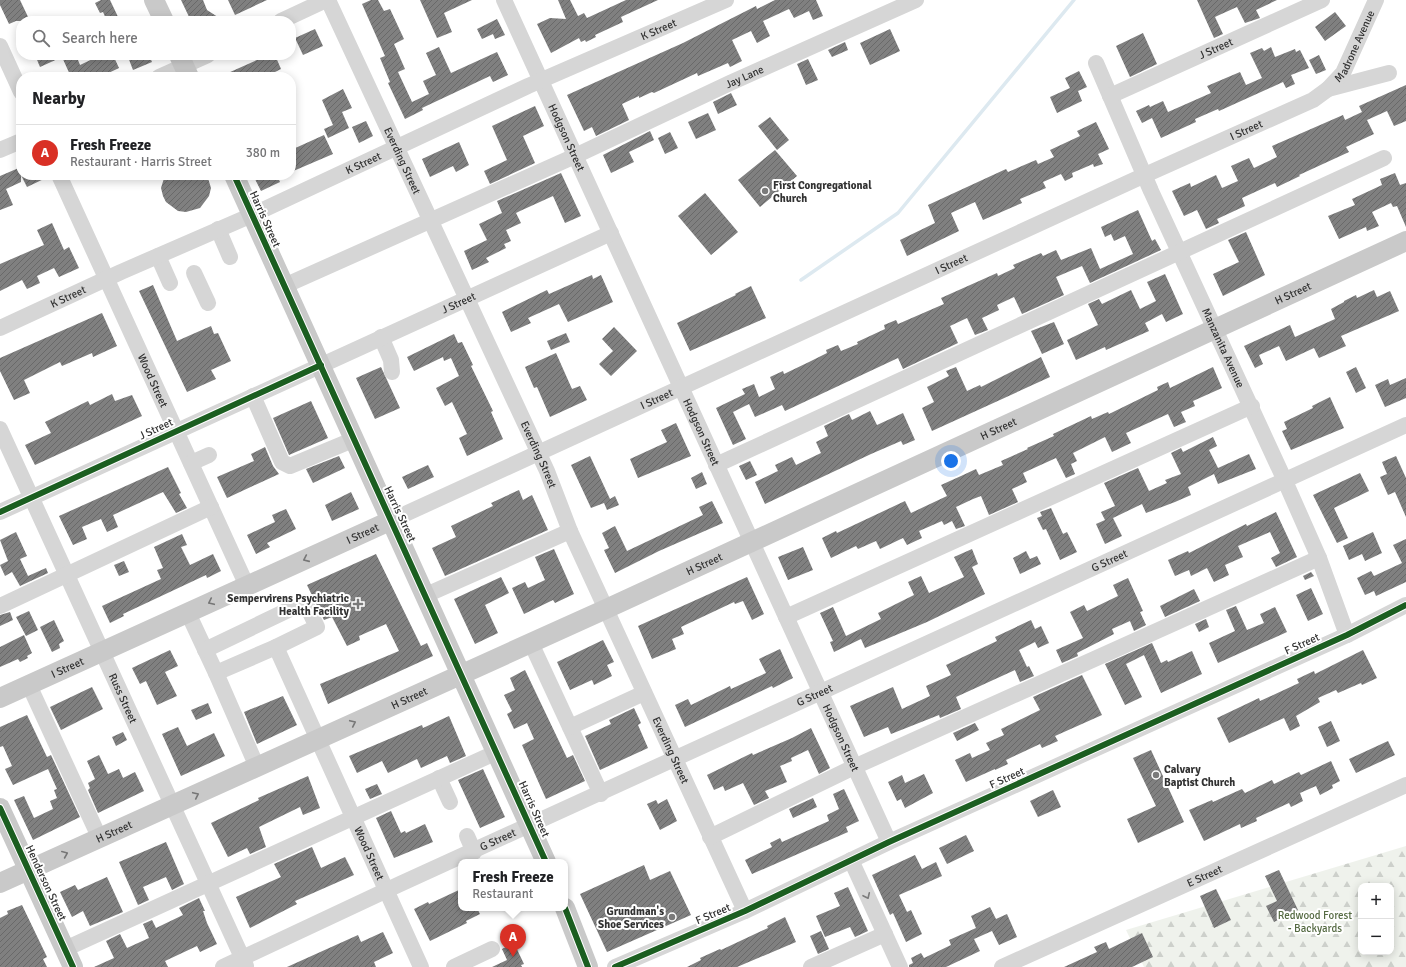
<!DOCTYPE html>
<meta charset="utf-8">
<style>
:root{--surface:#fff;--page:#f2f2f2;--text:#202124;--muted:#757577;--line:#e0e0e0;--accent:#d93025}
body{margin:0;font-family:Signika,sans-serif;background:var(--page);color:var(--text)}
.controls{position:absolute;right:12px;bottom:12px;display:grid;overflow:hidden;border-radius:8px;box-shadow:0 2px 10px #0003}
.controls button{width:36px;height:36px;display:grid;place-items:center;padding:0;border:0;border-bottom:1px solid var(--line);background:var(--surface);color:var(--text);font:20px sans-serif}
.you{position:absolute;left:951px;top:461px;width:14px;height:14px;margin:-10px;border:3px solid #fff;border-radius:50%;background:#1a73e8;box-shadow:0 0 0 6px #1a73e833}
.badge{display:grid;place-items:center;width:26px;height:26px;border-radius:50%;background:var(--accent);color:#fff;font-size:13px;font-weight:700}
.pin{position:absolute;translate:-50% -33px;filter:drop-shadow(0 1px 2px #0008)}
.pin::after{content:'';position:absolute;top:21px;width:14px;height:12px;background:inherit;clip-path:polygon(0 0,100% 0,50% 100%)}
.popup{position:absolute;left:458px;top:859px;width:110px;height:52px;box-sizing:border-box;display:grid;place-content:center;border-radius:8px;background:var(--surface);filter:drop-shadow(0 1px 3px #0005);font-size:13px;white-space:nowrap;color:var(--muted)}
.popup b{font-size:15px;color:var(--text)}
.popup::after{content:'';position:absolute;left:50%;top:100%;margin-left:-8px;border:8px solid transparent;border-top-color:var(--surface)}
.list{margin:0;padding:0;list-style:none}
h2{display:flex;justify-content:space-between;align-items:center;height:52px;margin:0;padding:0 16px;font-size:17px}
h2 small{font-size:13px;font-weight:400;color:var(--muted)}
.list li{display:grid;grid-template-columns:26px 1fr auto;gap:12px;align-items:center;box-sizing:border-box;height:56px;padding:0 16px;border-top:1px solid var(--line)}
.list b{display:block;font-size:15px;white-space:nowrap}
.list p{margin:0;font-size:13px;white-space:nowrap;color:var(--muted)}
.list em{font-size:13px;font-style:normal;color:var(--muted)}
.icon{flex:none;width:22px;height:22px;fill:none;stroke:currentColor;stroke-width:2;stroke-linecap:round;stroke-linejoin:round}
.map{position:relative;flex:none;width:1406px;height:967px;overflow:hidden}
.search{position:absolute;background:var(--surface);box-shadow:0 2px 10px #0003;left:16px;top:16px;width:280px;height:44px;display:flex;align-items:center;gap:10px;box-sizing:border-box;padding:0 14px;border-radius:16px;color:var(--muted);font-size:15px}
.panel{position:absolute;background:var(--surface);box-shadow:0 2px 10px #0003;left:16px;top:72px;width:280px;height:108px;border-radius:16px}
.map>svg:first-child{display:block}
</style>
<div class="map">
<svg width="1406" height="967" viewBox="0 0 1406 967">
<defs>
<pattern id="forest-firs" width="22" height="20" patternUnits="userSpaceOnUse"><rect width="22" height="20" fill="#eff2ec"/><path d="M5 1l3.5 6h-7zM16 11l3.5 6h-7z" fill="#cdd0cb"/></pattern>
<pattern id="building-hatch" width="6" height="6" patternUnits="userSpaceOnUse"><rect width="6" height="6" fill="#808080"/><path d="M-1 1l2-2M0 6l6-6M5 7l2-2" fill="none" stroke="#696969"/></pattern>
</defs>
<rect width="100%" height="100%" fill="#fff"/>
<!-- forest -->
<path fill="url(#forest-firs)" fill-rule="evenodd" d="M1406,846V967H1144L1126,930ZM1361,886H1391V952H1361Z"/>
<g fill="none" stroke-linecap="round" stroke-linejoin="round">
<!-- stream -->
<path stroke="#dde9f0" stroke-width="3.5" d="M801,280L898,213L1074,0"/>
</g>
<!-- building -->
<path fill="url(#building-hatch)" d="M0,0H20L30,21H16L9,24L0,5Z
M101,0H110L120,21H107L103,12L100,13L95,3Z
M181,0H203L207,10L224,21H191Z
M228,0H267L235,15Z
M371,0H378L384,11L390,9L404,39L394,44L405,69L398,72L412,102L429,94L423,81L436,75L426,53L439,47L451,73L497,52L508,75L493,82L490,76L422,108L423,110L405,119L388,83L390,82L380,58L385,56L362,4Z
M420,0H472L444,13L452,32L437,38Z
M558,0H570L578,16L584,13L587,18L626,0H658L621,17L623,22L595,35L596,37L586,42L585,40L581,42L579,38L551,53L537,24L550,18L566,19Z
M775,0H816L823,16L813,20L809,11L794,18L789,9L763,21L770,36L757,43L751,31L732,40L742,61L730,67L728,63L698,76L697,73L654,93L652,92L639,98V96L622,104L629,120L596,136L592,127L584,131L567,95L683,43L756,6L757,9Z
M1197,0H1277L1256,10L1260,18L1245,23L1237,7L1217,16L1215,17L1223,34L1214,38Z
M1335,12L1346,26L1325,41L1315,27Z
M497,19L505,35L495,39L493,34L482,39L477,29Z
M315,29L323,46L303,55L295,38Z
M890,29L900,51L870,65L860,43Z
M1143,33L1157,64L1130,77L1116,46Z
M845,42L848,50L832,57L828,50Z
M1271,47L1275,57L1295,49L1296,52L1300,50L1309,68L1291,75L1295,84L1286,88L1283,82L1219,111L1218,109L1195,119L1196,122L1161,138L1152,118L1142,123L1136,111L1149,105L1150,107L1163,101L1168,112L1211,93L1207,86L1240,72L1246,85L1262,78L1250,53L1262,48L1264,51Z
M35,55H76L80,65L101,55H113L119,68L100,77H71L62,57L40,67Z
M134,55H149L152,62L133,70L128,57Z
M268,55H275L281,69L265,77H219Z
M1319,55L1326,70L1316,74L1309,60Z
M808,59L818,80L806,85L797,64Z
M1079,71L1087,87L1078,91L1082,101L1057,113L1050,97L1070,88L1065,78Z
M1406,85V121L1394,126L1387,111L1367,120L1374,134L1346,147L1349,152L1299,175L1300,176L1277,187L1275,183L1242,198L1245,206L1217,219L1219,223L1206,229L1197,210L1184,216L1172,191L1190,183L1191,187L1216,175L1222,188L1238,181L1231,166L1249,158L1254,168L1277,157L1272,146L1343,115L1345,120L1362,112L1359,106Z
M343,89L352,108L342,112L349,128L328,138L324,129L333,125L322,100Z
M731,93L737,105L718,114L713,102Z
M535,106L544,126L523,136L535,163L490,184L484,171L507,160L492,126Z
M708,113L716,130L696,139L688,122Z
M770,117L789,140L777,150L758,126Z
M366,121L373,136L359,143L352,127Z
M1096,122L1109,149L1098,154L1103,164L1094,167L1093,164L1072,173L1073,177L1065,181L1061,174L1043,182L1046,188L1020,199L1022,203L983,220L975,202L951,213L959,231L907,256L900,240L935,223L928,205L1006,169L1008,172L1036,160L1038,164L1054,157L1050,150L1080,136L1077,131Z
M650,131L654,140L629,152L634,162L611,173L603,155Z
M670,132L678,148L665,154L658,138Z
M324,135L333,154L291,172V150Z
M459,142L469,165L456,172L453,166L430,177L422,159Z
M775,150L797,176L760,207L738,180Z
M21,167V182L6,189L13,205L0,210V176Z
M561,173L581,216L565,223L553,196L520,211L516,213L521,223L506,230L511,241L504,244L506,248L486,258L489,262L472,270L464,251L487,240L479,224L502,213L497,201Z
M1395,173L1400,185L1406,183V227L1397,206L1393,207L1391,203L1372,212L1379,226L1367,231L1366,227L1339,239L1328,216L1355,205L1352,199L1382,185L1380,179Z
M21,175H50V176L27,187Z
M165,175H207L211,188L209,196L200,208L186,212L178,211L166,202L163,196L161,188Z
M253,175H277L280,182L261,191Z
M705,193L738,232L711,255L678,216Z
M1138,210L1152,241L1155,239L1161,250L1090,283L1082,266L1056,277L1064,295L1022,314L1014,297L997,305L999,310L982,318L988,330L975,335L967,318L950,326L958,343L903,369L898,358L785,411L782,405L755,417L749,404L733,412L746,439L733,445L716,408L745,394L742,389L754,384L759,397L775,389L770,377L783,371L784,374L809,362L827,353L826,350L838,345L841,351L858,344L857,342L885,329L884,325L896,320L898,324L944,304L941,298L997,273L998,276L1015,268L1013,265L1041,253L1043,256L1056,250L1061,260L1091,248L1100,269L1133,254L1125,236L1114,241L1111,234L1105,237L1101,227Z
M52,223L64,250L69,247L79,268L59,277L54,268L37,276L40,283L27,289L22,280L0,291V264L44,245L37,230Z
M1246,232L1265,275L1223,296L1213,274L1239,262L1228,240Z
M1165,274L1183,314L1166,322L1162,314L1145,323L1149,331L1106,350L1105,347L1076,360L1067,340L1098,325L1088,304L1099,299L1102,304L1131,290L1140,309L1156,301L1147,282Z
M592,275L593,279L601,275L613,302L568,322L559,304L528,318L531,323L511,332L502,312L547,290L549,294Z
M153,285L177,341L211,326L214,334L218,333L231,361L211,370L216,379L187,392L139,291Z
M751,286L766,318L690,351L677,323L736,295L735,294Z
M1374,290L1377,297L1390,291L1399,311L1341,336L1346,346L1319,358L1314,348L1286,361L1279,346L1259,355L1263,364L1255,368L1244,346L1290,325L1295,337L1335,319L1331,309L1344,302V301L1356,295L1357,298Z
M102,313L117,346L93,357L92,353L62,366L60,362L24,380L30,393L14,400L0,371V358Z
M1054,322L1064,344L1042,354L1031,331Z
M614,327L637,351L611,376L599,364L613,351L602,339Z
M566,333L570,342L551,350L547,341Z
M454,334L458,343L462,342L473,365L471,366L493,411L491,412L503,439L467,456L459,438L467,434L452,402L445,406L436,388L459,376L451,358L444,361L443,357L414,371L407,357Z
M556,353L572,389L580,386L587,400L550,417L537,387L534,388L525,367Z
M1041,357L1050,377L932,431L922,408L934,402L927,387L949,376L946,371L956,367L967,391L980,385L981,387Z
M381,367L400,408L375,419L356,378Z
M1213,367L1222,388L1193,401L1195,406L1181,412L1186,422L1174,427L1168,414L1126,433L1131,443L1112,452L1105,437L1073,453L1077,461L1071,464L1075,474L1066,478L1056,458L1023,473L1027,482L1012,489L1018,502L989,515L981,496L973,499L956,507L965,526L956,529L952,521L944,525L942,521L919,531L922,538L907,545L903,538L880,549L876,541L858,549L856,546L831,558L822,538L836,531L837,533L905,501L911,513L947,496L941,485L961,476L976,469L979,475L1003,465L1001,461L1028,449L1027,448L1054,436L1053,434L1091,416L1092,419L1108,412L1109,414L1158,390L1157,387L1168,382L1170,388Z
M1356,367L1366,388L1356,393L1346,372Z
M1406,378V398L1385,407L1375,385L1388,379L1390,385Z
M112,394L115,401L132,395L142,416L35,465L25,445L51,433L45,422L88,401L90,405Z
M1330,397L1344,428L1291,450L1282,431L1287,429L1284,422L1313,408L1312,406Z
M311,401L328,438L289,455L273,418Z
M870,411L877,425L903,413L915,440L903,445L901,441L871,454L765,504L755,482L778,471L775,465L792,457L796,465L821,453L816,442L828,436L824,426L849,414L852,420Z
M676,423L691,456L638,478L630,459L667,442L661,430Z
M1213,437L1217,446L1209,450L1218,468L1249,454L1256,469L1218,484L1214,474L1188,487L1191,495L1175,502L1146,513L1142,504L1113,518L1122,536L1105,544L1096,524L1105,520L1101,512L1115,506L1104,483L1138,468L1149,491L1167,483L1165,480L1181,474L1171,453L1181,448L1183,452Z
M265,447L273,466L279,474L227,498L217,477L254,461L251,454Z
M339,456L345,468L313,483L306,469Z
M590,456L610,499L615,496L619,505L607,510L604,503L591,508L571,465Z
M1396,456L1406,478V517L1395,492L1388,495L1380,477L1387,474L1382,462Z
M750,461L757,475L746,480L739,466Z
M428,465L434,477L408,489L402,477Z
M168,467L181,493L179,494L187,508L176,513L163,492L113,515L118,527L107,532L101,519L82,527L87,539L73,545L59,516Z
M702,472L707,484L696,489L691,478Z
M1360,473L1369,491L1334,508L1348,538L1337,543L1313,495Z
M519,490L523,500L532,495L548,530L445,576L432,548L456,537L451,526L493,506L491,503Z
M351,492L359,509L332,521L325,505Z
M712,501L723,523L659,551L615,573L604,550L609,548L602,533L615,526L627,551L703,515L699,507Z
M1051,508L1063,534L1067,532L1077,552L1060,560L1046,529L1043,530L1037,518L1042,516L1040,512Z
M286,509L296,529L267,543L270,547L256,554L247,535L275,522L272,515Z
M1276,512L1297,557L1276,567L1271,558L1280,553L1270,532L1238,546L1243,557L1225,565L1229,575L1214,582L1207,568L1191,576L1189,570L1175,576L1168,560L1188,551L1189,553L1246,524L1247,526Z
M16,532L27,556L20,559L28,576L46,568L48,573L20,586L12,572L5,576L0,565L8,561L0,540Z
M1373,532L1382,553L1365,561L1362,554L1349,560L1343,546Z
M182,534L187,545L181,547L190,565L213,554L221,571L207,578L206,575L123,614L124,616L110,623L102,606L161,579L157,570L163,568L154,547Z
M1406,539V582L1376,596L1374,591L1365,595L1357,578L1371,571L1374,576L1402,563L1393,545Z
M803,547L813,570L788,580L778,557Z
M554,549L574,594L555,603L553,600L524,614L512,588L525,582L528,588L545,580L535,557Z
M972,549L978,564L972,567L985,594L927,622L865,648L861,639L834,652L830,642L833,641L820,613L833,607L846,636L881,619L878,613L914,595L908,582L921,576L929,593L964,577L954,557Z
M1026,551L1030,559L1037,556L1041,564L1020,574L1013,558Z
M376,554L421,646L427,643L433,656L328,704L320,684L399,651L386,624L359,636L360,640L347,646L332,617L324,620L307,585Z
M124,561L129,572L119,576L114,565Z
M1311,572L1314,576L1305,580L1303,576Z
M501,577L509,593L485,605L498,633L475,644L454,599Z
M747,577L764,614L752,620L743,601L735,604L734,602L681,627L684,634L672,639L676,649L652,659L638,626Z
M1128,578L1143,611L1140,612L1146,625L1134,631L1130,621L1112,629L1114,634L1077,653L1078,656L1062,663L1056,650L1083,638L1070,612L1084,605L1087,611L1118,596L1113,585Z
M1311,588L1323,614L1308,621L1296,595Z
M1194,589L1200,601L1165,617L1160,606Z
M1236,606L1247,630L1264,623L1260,614L1275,607L1287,632L1218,663L1209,643L1235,631L1226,610Z
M29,611L38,630L26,636L16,617Z
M10,612L13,620L0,626V615Z
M1206,619L1209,627L1199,632L1195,624Z
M54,620L64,641L59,644L60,648L52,652L40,627Z
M1031,620L1035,629L1041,626L1049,643L1038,648L1035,642L1019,650L1027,667L1029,666L1034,676L1020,682L1015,670L956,697L961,709L940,718L939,715L891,734L888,727L864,737L850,706L893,687L902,709L930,696L926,686L951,675L946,665L997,641L995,637Z
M24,635L32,653L27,656L28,658L20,662L18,659L0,667V647Z
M603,640L614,662L607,665L612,676L594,685L592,680L570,690L557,662Z
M1152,643L1161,663L1167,660L1168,662L1192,651L1202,674L1161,693L1144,655L1126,664L1142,697L1125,705L1105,664Z
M780,649L793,678L773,688L772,686L685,727L675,705L688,699L691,705L730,686L731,689L766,673L759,659Z
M170,650L178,666L165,672L177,696L157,705L146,681L140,684L132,668Z
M1363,650L1377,678L1362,685L1361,683L1338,693L1336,690L1318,698L1320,702L1296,716L1300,726L1290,731L1284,718L1229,743L1217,718L1259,698L1260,701L1299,683L1297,679L1314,671L1315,674Z
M525,670L567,758L573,755L585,781L546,799L522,745L534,739L527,723L514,729L507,714L512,711L504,695L515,690L510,678Z
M1082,675L1102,715L1055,736L1058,741L1042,748L1040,744L1006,760L1008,764L995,770V769L966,782L955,760L970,753L972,758L990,750L986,743L1004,735L1001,729L1040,710L1033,697Z
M92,687L103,709L61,730L50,707Z
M283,696L297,725L257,744L244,712Z
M208,703L212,713L196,720L191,710Z
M634,708L641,723L638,725L648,748L600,770L585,736L611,724L609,720Z
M27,715L47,757L51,755L80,817L33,840L14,800L24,796L34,818L53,809L50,801L57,798L54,790L57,789L48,769L13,785L5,769L12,766L3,746L0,747V727Z
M449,716L466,756L450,763L447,756L421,768L417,759L388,773L382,761L357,773L349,756L422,725L423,728Z
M1331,721L1340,741L1327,747L1318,727Z
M975,723L979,730L957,741L953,733Z
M178,727L187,746L214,733L225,756L181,776L162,734Z
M811,728L830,768L819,774L808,750L791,758L792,761L780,766L787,782L765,791L769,798L754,805L743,783L725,791L723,786L714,790L707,775L752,753L753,755L792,738Z
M123,732L127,740L116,746L112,737Z
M1388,741L1395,755L1356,773L1349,759Z
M1151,750L1184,822L1138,843L1127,819L1156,806L1133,758Z
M99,755L108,774L119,769L123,778L135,772L144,791L98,813L88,790L90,788L88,783L95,779L87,761Z
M1331,761L1340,781L1332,785L1333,788L1320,795L1316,786L1300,793L1303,801L1291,807L1289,803L1256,818L1257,821L1241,828L1240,824L1204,841L1189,810L1212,800L1213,802L1242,789L1245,793L1272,780L1274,784L1299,772L1301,775Z
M483,769L505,817L480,828L458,780Z
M924,774L933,793L905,808L901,799L897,801L888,782L902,775L905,783Z
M308,776L320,808L303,815L300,807L259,827L266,847L250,854L247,848L228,857L211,823L259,800L258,798Z
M377,784L382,794L370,799L365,789Z
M844,789L859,821L846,827L848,832L752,874L745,860L772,847L770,843L780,838L782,842L829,821L827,815L839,809L833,794Z
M1053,790L1061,807L1038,817L1030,801Z
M813,798L817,807L793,818L789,809Z
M667,799L677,821L660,830L647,804L656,800L658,804Z
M391,811L401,833L405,831L406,833L425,824L433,842L394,858L376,818Z
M966,835L974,851L947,864L939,848Z
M166,842L184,884L172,890L166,877L143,887L149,900L138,905L119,862Z
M312,847L321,868L345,857L354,875L295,901L297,904L250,928L236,897L281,877L274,864Z
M915,855L922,869L936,862L942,876L899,895L907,912L911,910L922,934L906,942L893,913L890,915L872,875Z
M644,865L650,880L670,871L691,915L607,952L580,894Z
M1279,870L1298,910L1274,922L1266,906L1277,901L1265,876Z
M107,877L123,912L90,926L83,911L72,917L60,892L75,885L78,890Z
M848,887L868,931L855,937L850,927L825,937L816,916L840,906L834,893Z
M461,889V908H477L480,914L466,921L467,923L430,941L414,909L428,902L429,904Z
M1216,889L1231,920L1214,928L1200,896Z
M199,898L205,911H203L207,923L217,944L200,952L197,946L165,961L168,967H94L114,958L106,941L120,934L127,948L149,938L143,924L152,920L156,928L183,915L179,908Z
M22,905L47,957L43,959L47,967H0V918L8,914L7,911Z
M990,907L996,919L1007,914L1017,937L999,945L992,931L974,939L980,951L946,967H909V965L913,963L911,958L921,953L924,958L951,945L949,940L976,928L971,916Z
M785,917L796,942L737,967H687L701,960L700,958L720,949L721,950L768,928L767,926Z
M821,931L829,949L818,954L810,936Z
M383,932L393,953L374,962L376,967H287L358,935L361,942Z
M1142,933L1153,957L1132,967H1064L1097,952L1094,947L1106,942L1109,949Z
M514,943L524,964L521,965L522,967H492L507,960L502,949Z"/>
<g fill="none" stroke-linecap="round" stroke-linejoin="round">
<!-- minor -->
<g stroke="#d6d6d6" stroke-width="16">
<path id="s1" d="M328,0L547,471L570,531L745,911"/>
<path id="s2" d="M504,0L889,842"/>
<path d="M281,21L326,0"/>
<path d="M0,46L21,92"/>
<path id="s3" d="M1096,63L1151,191L1285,481L1319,558L1347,635"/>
<path d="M159,77L208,55"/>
<path d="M1328,89L1389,73"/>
<path id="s4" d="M1110,96L1322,0"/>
<path d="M0,150L21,141"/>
<path id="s5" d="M59,175L247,586"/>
<path d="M218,229L230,257"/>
<path d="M158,256L170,283"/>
<path d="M194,273L208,303"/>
<path id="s6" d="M284,286L575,156L730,83L916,0"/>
<path id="s7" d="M0,328L121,272L252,215L528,86L726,0"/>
<path d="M381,337L391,360L392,372"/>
<path d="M253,396L282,462L290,466L355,439"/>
<path id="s8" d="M0,429L246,966"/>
<path d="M191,463L209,455"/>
<path d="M716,465L1384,158"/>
<path id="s9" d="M0,512L611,233"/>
<path id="s10" d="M392,520L1145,175L1313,100L1328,89L1343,73L1376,0"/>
<path d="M426,595L570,531"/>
<path d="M0,606L211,507"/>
<path id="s11" d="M188,613L216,673L276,647L421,967"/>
<path d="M786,617L1252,406"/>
<path d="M531,643L601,794"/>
<path d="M205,650L305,602L317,627L276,647"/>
<path d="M216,673L257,767"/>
<path d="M29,685L100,839"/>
<path d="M570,727L644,693"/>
<path d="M439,778L450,802"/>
<path d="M467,836L474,852"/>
<path d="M710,837L854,767L1319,558"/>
<path d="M851,860L900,967"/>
<path d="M65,949L497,752"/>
<path id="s12" d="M223,967L400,884L1406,425"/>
<path d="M454,967L492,949"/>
<path d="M615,967L745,911L889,842L1347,635L1406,605"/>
<path d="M811,967L885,934"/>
<path id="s13" d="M1002,967L1406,785"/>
</g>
<!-- major -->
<g stroke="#c9c9c9" stroke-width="20">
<path d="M154,0L164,21"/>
<path d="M179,55L189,77"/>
<path d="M234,175L546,862"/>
<path id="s14" d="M0,698L392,520"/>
<path d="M0,808L73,967"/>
<path id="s15" d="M0,883L606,609L1406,241"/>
<path d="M565,908L588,967"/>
</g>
<defs>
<path id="cycleway" d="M234,175L546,862
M0,512L321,365
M0,808L73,967
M565,908L588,967
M615,967L745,911L889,842L1347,635L1406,605"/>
</defs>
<!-- cycleway casing -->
<use href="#cycleway" stroke="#fff" stroke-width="8"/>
<!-- cycleway -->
<use href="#cycleway" stroke="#1b5e20" stroke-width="6"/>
</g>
<!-- one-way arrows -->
<defs><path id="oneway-chevron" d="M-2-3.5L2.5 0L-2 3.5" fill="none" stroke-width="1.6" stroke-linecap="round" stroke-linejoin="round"/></defs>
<g stroke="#767676">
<use href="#oneway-chevron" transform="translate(306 559) rotate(156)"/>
<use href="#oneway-chevron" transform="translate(211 602) rotate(155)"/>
<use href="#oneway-chevron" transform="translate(353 723) rotate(-25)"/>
<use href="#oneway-chevron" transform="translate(196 795) rotate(-25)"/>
<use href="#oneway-chevron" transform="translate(65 854) rotate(-23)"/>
</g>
<use stroke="#7c7c7c" href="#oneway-chevron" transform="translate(867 896) rotate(65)"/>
<!-- markers -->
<g fill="#7a7a7a" stroke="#fff" stroke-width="1.5">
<circle cx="765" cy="191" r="4"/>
<path d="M356 598h4v4h4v4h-4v4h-4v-4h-4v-4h4z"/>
<circle cx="1156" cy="775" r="4"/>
<circle cx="672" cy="917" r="4"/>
</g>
<g text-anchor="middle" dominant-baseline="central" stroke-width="4" stroke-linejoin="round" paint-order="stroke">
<!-- street labels -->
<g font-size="11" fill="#323232" stroke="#fff">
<text stroke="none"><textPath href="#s7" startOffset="723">K Street</textPath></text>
<text stroke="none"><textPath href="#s10" startOffset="1082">Madrone Avenue</textPath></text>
<text stroke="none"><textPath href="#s4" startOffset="116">J Street</textPath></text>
<text stroke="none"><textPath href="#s6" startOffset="506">Jay Lane</textPath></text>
<text stroke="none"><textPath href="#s10" startOffset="939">I Street</textPath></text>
<text stroke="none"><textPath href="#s2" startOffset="151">Hodgson Street</textPath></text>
<text stroke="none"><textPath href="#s1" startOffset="177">Everding Street</textPath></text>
<text stroke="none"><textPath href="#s7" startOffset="399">K Street</textPath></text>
<text transform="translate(265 219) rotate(66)">Harris Street</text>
<text stroke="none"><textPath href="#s10" startOffset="615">I Street</textPath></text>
<text stroke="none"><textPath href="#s15" startOffset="1421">H Street</textPath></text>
<text stroke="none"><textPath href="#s7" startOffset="75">K Street</textPath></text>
<text stroke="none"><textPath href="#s9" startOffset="504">J Street</textPath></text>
<text stroke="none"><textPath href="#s3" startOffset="312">Manzanita Avenue</textPath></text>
<text stroke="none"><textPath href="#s5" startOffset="226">Wood Street</textPath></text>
<text stroke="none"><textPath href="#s10" startOffset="291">I Street</textPath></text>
<text stroke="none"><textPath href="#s15" startOffset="1097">H Street</textPath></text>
<text transform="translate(156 429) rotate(-25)">J Street</text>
<text stroke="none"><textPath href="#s2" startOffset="475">Hodgson Street</textPath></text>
<text stroke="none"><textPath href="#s1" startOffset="501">Everding Street</textPath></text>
<text transform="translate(400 514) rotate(65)">Harris Street</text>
<text stroke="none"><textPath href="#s14" startOffset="398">I Street</textPath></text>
<text stroke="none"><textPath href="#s12" startOffset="975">G Street</textPath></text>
<text stroke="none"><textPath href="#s15" startOffset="773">H Street</textPath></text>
<text transform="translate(1302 644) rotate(-24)">F Street</text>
<text stroke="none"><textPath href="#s14" startOffset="74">I Street</textPath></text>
<text stroke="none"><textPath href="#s12" startOffset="651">G Street</textPath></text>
<text stroke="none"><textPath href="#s8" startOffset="296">Russ Street</textPath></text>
<text stroke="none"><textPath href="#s15" startOffset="449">H Street</textPath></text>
<text stroke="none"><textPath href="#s2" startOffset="811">Hodgson Street</textPath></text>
<text stroke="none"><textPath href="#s1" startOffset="825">Everding Street</textPath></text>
<text transform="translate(1007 778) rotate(-24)">F Street</text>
<text transform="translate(534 809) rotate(66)">Harris Street</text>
<text stroke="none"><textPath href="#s15" startOffset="125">H Street</textPath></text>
<text stroke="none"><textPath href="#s12" startOffset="303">G Street</textPath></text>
<text stroke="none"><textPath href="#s11" startOffset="358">Wood Street</textPath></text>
<text stroke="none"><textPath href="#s13" startOffset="222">E Street</textPath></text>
<text transform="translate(46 883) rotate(65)">Henderson Street</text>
<text transform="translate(713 914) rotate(-23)">F Street</text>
</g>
<!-- poi labels -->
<g font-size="11" font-weight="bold" fill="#323232" stroke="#fff" text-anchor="start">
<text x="773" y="185">First Congregational<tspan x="773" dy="13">Church</tspan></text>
<text x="349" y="598" text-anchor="end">Sempervirens Psychiatric<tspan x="349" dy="13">Health Facility</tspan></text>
<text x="1164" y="769">Calvary<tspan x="1164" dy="13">Baptist Church</tspan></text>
<text x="664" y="911" text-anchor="end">Grundman's<tspan x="664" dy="13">Shoe Services</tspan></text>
</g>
<!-- park labels -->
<g font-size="11" fill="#566b43" stroke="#fff">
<text x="1315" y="915">Redwood Forest<tspan x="1315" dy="13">- Backyards</tspan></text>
</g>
</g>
</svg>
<div class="controls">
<button>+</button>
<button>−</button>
</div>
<div class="you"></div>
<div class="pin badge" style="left:513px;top:957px">A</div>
<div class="popup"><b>Fresh Freeze</b>Restaurant</div>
<div class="search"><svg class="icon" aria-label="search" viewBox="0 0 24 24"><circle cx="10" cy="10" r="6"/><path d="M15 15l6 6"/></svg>Search here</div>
<section class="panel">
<h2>Nearby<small></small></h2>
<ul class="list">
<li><span class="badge">A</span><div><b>Fresh Freeze</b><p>Restaurant · Harris Street</p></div><em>380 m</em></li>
</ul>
</section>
</div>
